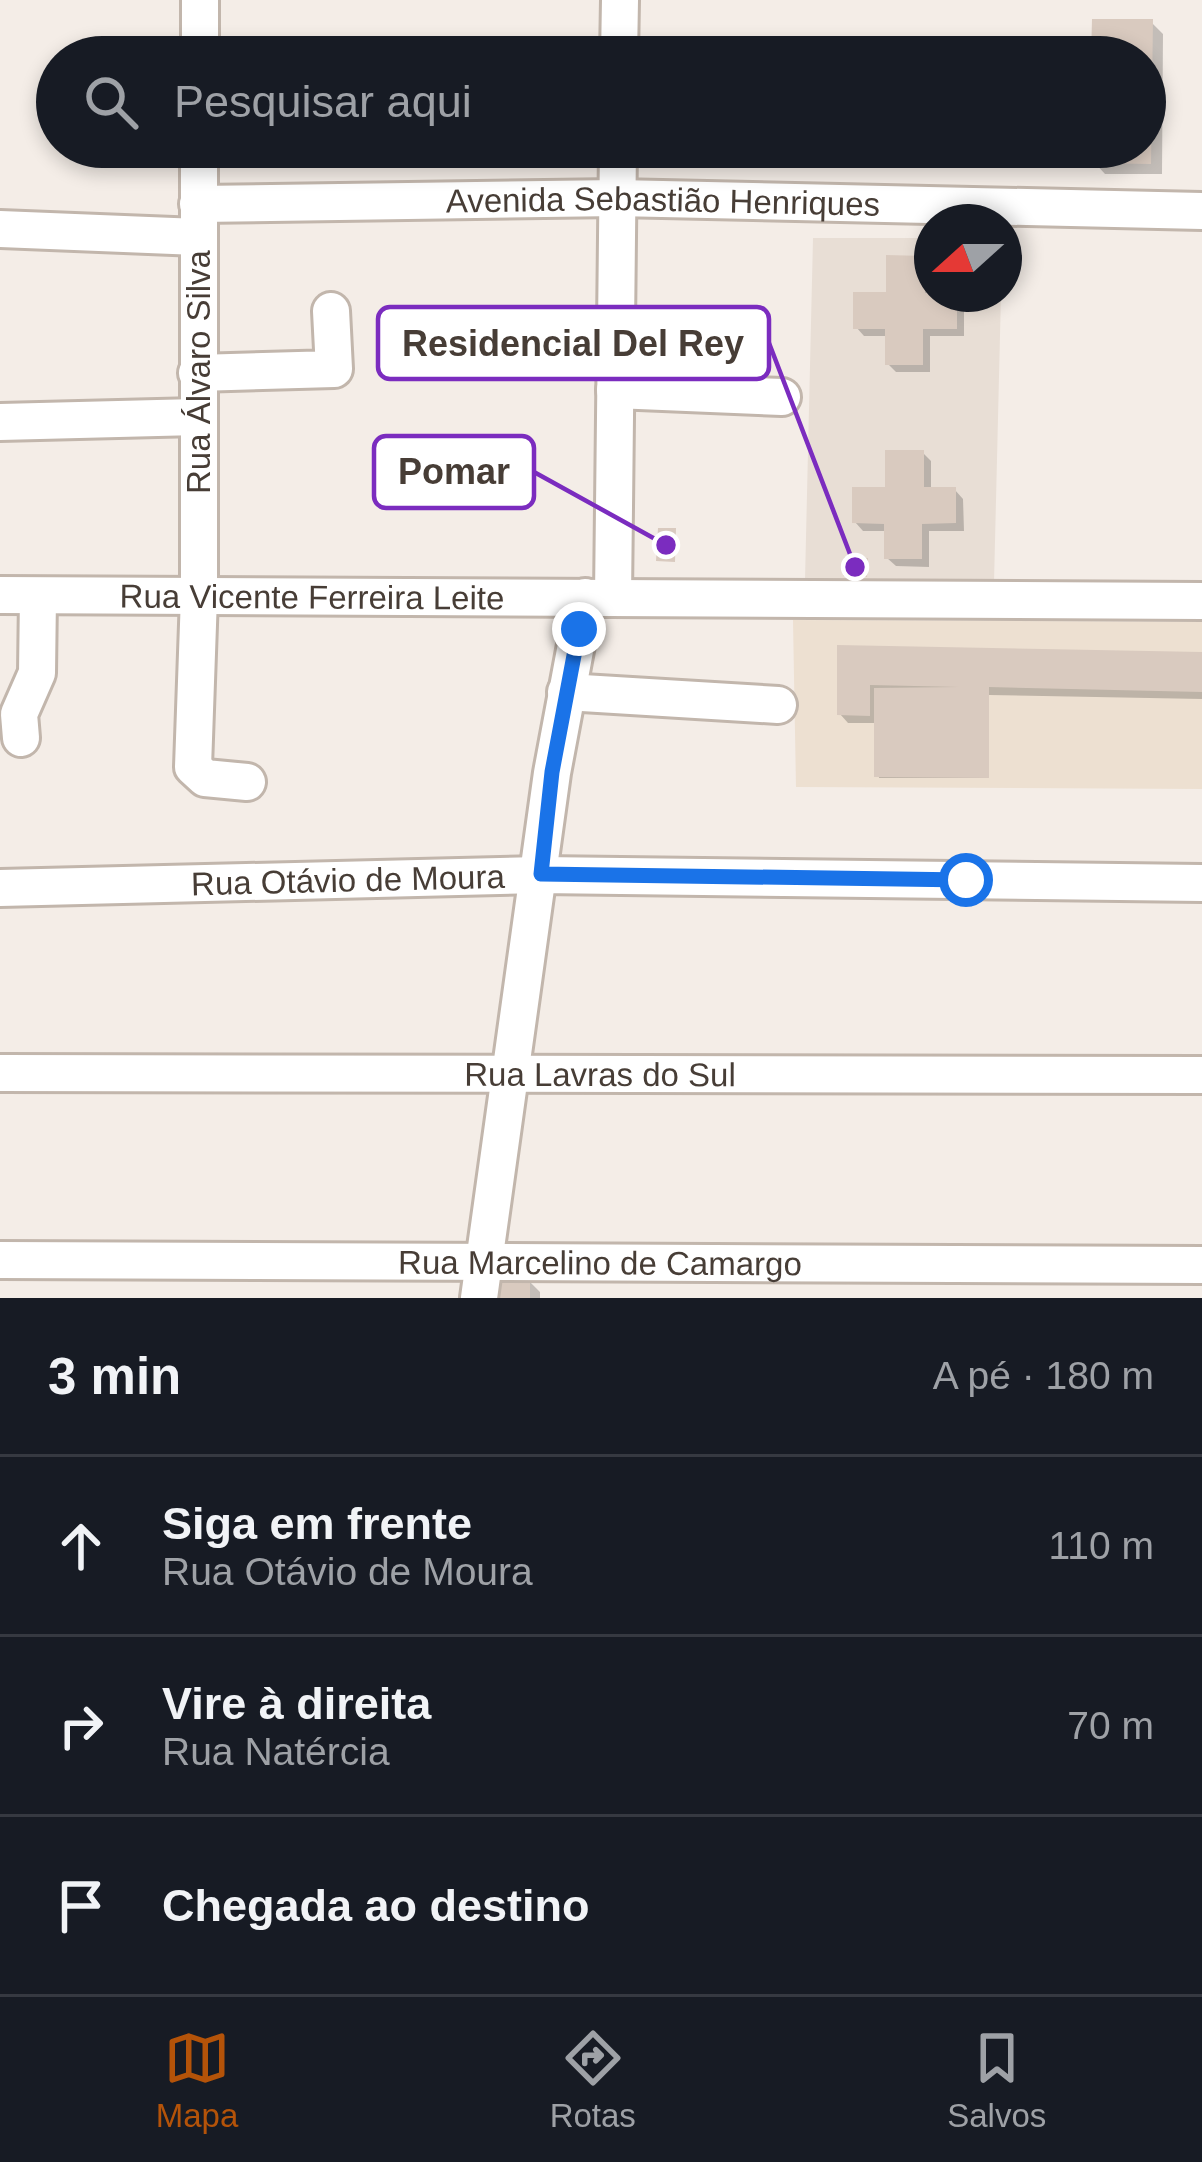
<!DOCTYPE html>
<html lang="pt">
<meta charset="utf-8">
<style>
:root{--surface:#171b24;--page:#20242c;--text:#f1f3f6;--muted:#9ea1a6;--line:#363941;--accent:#b45309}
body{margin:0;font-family:Helvetica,sans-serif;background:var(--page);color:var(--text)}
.compass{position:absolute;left:914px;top:204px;width:108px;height:108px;border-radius:50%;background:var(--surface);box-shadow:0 6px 18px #0003;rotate:249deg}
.stop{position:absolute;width:36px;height:36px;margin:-27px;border:9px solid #1a73e8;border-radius:50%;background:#fff}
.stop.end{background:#1a73e8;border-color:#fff;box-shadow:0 3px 12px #0008}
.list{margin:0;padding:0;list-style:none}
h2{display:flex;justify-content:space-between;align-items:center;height:156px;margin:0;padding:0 48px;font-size:51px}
h2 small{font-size:39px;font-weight:400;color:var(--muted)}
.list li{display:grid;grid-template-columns:78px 1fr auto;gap:36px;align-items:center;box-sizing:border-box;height:180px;padding:0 48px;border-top:3px solid var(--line)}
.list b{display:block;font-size:45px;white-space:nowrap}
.list p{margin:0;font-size:39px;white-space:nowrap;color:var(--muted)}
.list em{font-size:39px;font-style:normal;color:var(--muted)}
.icon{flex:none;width:66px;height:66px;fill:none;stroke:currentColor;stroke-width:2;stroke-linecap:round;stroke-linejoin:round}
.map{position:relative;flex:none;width:1202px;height:1298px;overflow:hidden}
.search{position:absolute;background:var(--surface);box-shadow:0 6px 18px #0003;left:36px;right:36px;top:36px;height:132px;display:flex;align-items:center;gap:30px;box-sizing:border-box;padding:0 42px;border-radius:66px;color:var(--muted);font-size:45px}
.sheet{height:696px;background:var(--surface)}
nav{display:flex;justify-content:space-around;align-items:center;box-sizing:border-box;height:168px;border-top:3px solid var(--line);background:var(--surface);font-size:33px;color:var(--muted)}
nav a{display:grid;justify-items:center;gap:6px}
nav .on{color:var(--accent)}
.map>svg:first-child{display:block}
</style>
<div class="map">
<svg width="1202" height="1298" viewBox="0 0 1202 1298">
<rect width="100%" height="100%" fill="#f4ede7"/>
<!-- residential -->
<path fill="#e8ded5" d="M813,238H932V294H1001L994,583L805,580Z"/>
<!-- education -->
<path fill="#ede0d1" d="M793,620L1202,622V789L796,787Z"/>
<!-- shadow -->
<path fill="#0003" d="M1151,22L1163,34L1162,174H1105L1094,162V147H1145V57H1094Z
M924,259L932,267V296H956L964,304V336H930V372H896L888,364V336H864L856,327Z
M923,453L931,461V490H955L963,499L964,531H929V567L896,566L887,558V531H863L855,522Z
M840,648L1202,655V699L989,695V778H879L877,723H848L840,714Z
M528,1280L540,1292V1298H485Z"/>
<!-- building -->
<path fill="#d9cabf" d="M1092,19H1153L1151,164L1091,163V147H1145V57H1091Z
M886,255L925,256V293L957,294V329H923V365H885V329H853V292H886Z
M885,450H924V487H956V523L922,524V559H884V524L852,523V487H885Z
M658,528H676L675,562L656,561Z
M844,557L868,558L867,577L843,576Z
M837,645L1202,652V692L989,687V778L874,777V688L959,687L870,685V716L837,715Z
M485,1275L530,1277V1298H482Z"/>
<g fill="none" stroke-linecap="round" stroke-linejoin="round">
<defs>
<g id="minor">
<path d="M200,57V0"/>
<path d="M619,57L620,0"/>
<path d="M199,147V596L193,767L205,778L247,782"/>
<path id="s1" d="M198,204L617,198L1202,211"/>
<path d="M0,229L198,237"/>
<path d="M197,373L334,369L331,311"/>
<path d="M615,390L782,397"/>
<path d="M0,422L197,417"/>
<path id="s2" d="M0,595L1202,601"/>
<path d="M613,597L618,147"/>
<path d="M566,692L778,705"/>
<path d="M21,738L19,714L37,673L38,596"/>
<path id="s3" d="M0,888L540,875L1202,883"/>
<path id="s4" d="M0,1073L1202,1075"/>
<path id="s5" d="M0,1260L1202,1265"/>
<path d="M479,1298L552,773L585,597"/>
</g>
</defs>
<!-- minor casing -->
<use href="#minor" stroke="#c2b6ac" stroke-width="42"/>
<!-- minor -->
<use href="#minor" stroke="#fff" stroke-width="36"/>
</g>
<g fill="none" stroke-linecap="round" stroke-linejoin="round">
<!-- route -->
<path stroke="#1a73e8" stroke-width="15" d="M579,629L552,772L541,874L966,880"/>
</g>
<g text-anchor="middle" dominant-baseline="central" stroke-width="10" stroke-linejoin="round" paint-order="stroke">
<!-- street labels -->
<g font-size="33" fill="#473d36" stroke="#fff">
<text stroke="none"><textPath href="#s1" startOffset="465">Avenida Sebastião Henriques</textPath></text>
<text transform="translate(198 372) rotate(-90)">Rua Álvaro Silva</text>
<text stroke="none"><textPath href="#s2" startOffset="312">Rua Vicente Ferreira Leite</textPath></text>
<text stroke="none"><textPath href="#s3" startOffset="348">Rua Otávio de Moura</textPath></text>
<text stroke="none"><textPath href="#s4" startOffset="600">Rua Lavras do Sul</textPath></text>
<text stroke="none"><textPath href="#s5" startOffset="600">Rua Marcelino de Camargo</textPath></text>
</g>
</g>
<!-- callouts -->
<path fill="none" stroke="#7b2cbf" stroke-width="4.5" d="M855 567L769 343M666 545L534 472"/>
<g fill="#7b2cbf" stroke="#fff" stroke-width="4.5">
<circle cx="855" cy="567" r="12"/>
<circle cx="666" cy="545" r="12"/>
</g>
<g fill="#fff" stroke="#7b2cbf" stroke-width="4.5">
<rect x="378" y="307" width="391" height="72" rx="12"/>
<rect x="374" y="436" width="160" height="72" rx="12"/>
</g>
<g font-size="36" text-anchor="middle" font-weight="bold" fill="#473d36">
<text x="573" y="356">Residencial Del Rey</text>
<text x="454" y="484">Pomar</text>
</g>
</svg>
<svg class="compass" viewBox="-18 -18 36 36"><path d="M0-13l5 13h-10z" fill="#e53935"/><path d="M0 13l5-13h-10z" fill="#9ea1a6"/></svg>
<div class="stop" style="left:966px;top:880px"></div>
<div class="stop end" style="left:579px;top:629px"></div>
<div class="search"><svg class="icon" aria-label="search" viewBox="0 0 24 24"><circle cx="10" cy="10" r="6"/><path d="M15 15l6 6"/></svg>Pesquisar aqui</div>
</div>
<section class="sheet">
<h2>3 min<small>A pé · 180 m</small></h2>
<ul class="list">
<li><svg class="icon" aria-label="ahead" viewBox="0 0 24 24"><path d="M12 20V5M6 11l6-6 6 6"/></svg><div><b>Siga em frente</b><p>Rua Otávio de Moura</p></div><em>110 m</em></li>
<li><svg class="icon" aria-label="right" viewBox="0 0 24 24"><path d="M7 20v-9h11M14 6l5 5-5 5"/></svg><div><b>Vire à direita</b><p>Rua Natércia</p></div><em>70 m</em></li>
<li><svg class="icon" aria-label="arrive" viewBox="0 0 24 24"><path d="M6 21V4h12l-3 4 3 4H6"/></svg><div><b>Chegada ao destino</b></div></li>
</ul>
</section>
<nav>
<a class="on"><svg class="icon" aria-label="map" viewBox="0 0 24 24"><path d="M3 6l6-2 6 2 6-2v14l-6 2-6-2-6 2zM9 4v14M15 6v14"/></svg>Mapa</a>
<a><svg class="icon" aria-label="directions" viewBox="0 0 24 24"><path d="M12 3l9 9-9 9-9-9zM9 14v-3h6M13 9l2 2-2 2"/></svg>Rotas</a>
<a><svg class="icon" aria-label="saved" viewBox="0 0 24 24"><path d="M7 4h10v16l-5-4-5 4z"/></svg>Salvos</a>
</nav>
